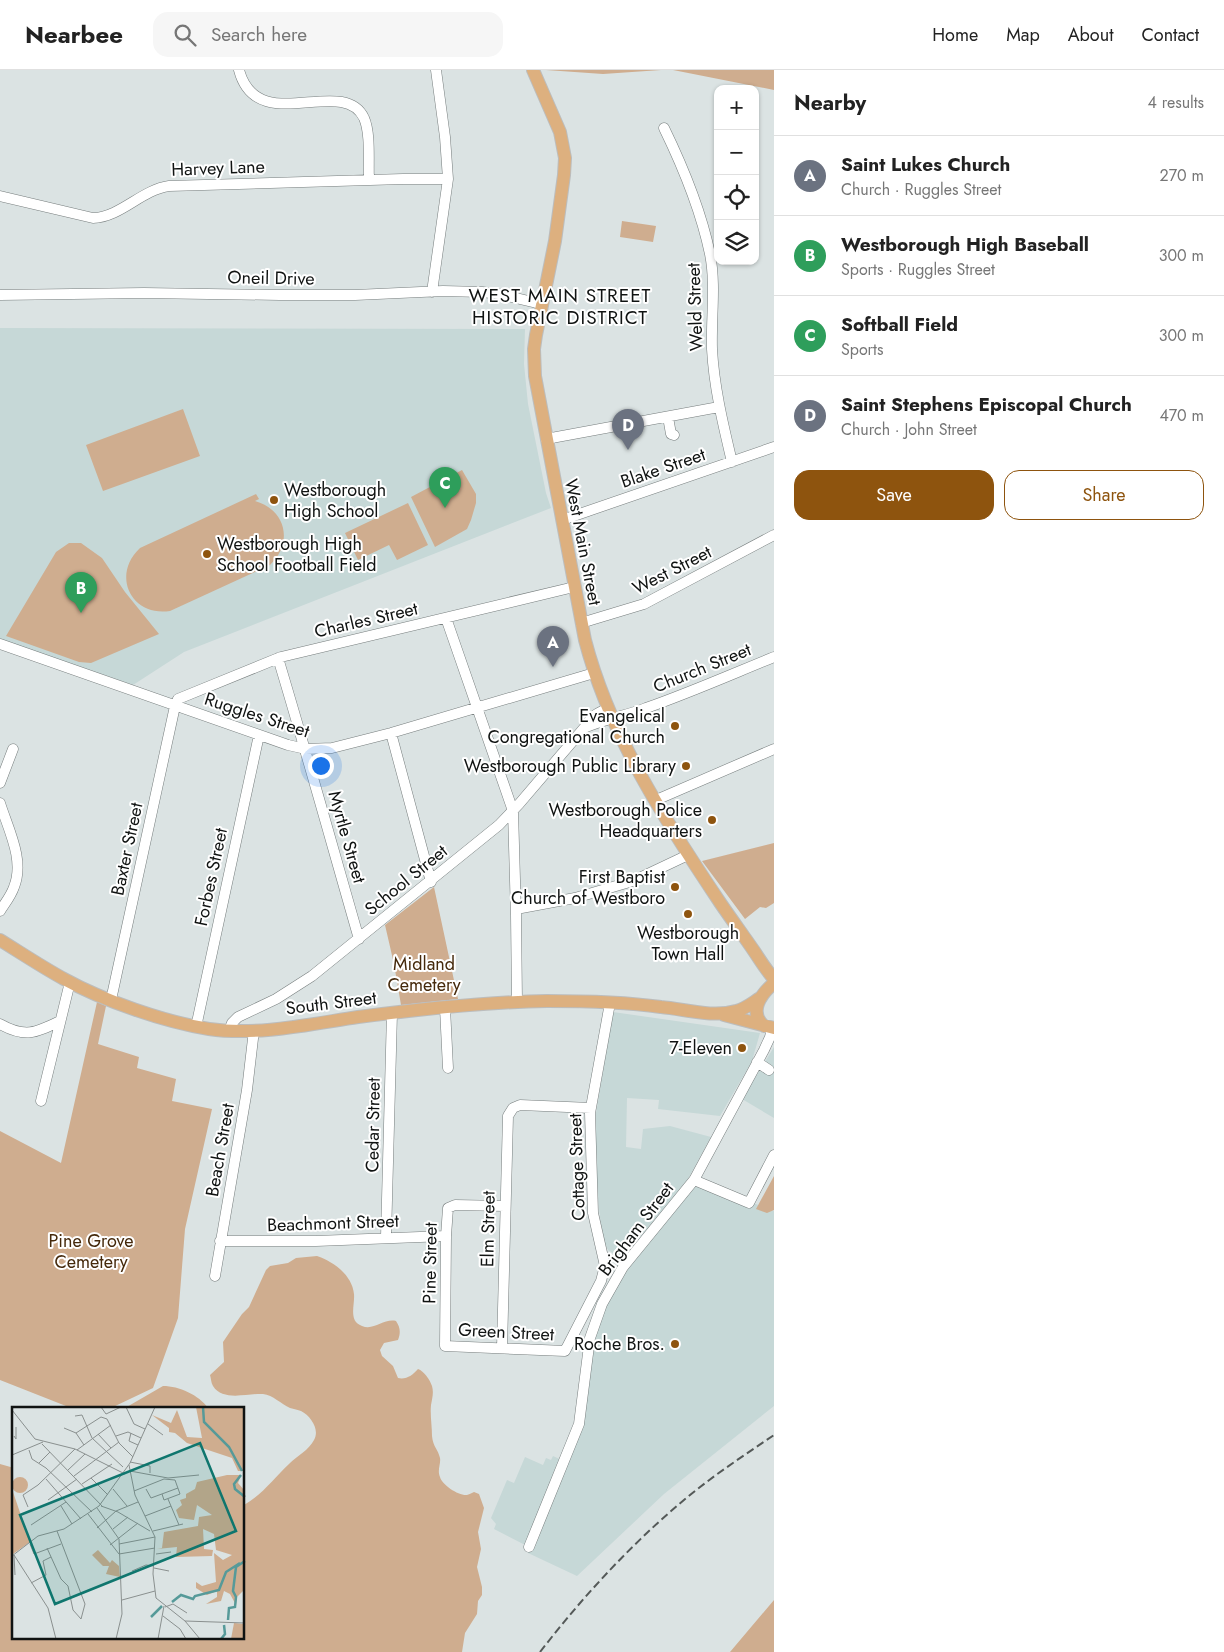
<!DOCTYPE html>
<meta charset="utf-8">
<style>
:root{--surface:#fff;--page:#f6f6f6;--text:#222;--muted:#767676;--line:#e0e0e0;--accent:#8e540e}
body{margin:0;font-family:Jost,sans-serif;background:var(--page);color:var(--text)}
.controls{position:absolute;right:15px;top:15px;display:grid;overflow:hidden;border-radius:10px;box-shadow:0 1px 4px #0004}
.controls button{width:45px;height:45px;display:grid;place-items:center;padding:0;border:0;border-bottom:1px solid var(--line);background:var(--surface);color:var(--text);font:25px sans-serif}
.you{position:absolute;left:320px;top:695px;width:18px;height:18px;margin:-12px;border:4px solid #fff;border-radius:50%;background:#1a73e8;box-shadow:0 0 0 8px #1a73e833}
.badge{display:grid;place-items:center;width:32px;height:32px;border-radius:50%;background:var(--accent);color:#fff;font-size:16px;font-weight:700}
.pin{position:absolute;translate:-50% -41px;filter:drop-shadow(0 1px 2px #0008)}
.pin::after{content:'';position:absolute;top:26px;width:18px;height:15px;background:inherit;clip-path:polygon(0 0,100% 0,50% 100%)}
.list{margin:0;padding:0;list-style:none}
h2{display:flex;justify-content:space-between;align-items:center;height:65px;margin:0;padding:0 20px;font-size:21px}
h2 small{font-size:16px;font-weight:400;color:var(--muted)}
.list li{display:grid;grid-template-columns:32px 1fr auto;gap:15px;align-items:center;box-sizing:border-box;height:80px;padding:0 20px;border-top:1px solid var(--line)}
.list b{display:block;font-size:19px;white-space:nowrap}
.list p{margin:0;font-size:16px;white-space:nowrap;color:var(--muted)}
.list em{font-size:16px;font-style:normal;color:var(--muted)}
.actions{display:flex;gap:10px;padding:15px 20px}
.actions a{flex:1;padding:11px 0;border:1px solid var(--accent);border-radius:15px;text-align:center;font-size:18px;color:var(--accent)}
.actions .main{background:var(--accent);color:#fff}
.icon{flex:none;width:28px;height:28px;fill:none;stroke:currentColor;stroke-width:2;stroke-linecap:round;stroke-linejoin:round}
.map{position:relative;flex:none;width:774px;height:1582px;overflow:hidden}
header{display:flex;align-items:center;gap:30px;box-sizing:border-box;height:70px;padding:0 25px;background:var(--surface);border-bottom:1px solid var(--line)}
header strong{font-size:24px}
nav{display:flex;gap:28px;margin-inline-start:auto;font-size:18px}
.search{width:350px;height:45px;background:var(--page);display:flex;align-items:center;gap:12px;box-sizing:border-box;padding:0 18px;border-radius:15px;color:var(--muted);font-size:19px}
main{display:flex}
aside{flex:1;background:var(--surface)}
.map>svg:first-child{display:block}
</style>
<header>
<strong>Nearbee</strong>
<div class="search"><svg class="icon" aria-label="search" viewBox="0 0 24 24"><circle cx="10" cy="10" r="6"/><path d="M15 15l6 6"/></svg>Search here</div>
<nav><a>Home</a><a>Map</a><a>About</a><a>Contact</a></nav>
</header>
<main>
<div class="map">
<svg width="774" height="1582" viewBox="0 0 774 1582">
<rect width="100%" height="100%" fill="#dbe3e3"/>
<!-- built -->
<path fill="#c6d8d7" d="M0,258L525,259L524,294L528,334L546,423L551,438L184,582L133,615L0,569Z
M613,942L760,963L752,991L720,1046L658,1039L659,1030L627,1028L626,1077L641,1079L643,1059L670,1056L711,1067L688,1109L666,1137L626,1184L616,1185L608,1180L602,1168L595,1098L596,1043Z
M774,977V1048L742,1029Z
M694,1110L774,1141V1336L664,1424L577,1506L528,1483L529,1477L494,1459L496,1454L491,1448L507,1410L514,1413L525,1387L543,1395L546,1388L551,1390L553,1386L564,1391L579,1354L590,1268L623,1197Z"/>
<!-- green -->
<path fill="#cfad8f" d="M546,0H661L603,4Z
M673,0H774V20Z
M622,151L656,156L653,172L620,167Z
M183,339L200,386L103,421L86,375Z
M462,400L476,424V433L471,450L467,459L435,477L411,427Z
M256,424L259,429L255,431C287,440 293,474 270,495L170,541C131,547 111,505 140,478Z
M408,433L428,475L397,490L389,475L358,490L345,463Z
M69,473H81L102,488L125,522L159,564L91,593L79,592L6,566L56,482Z
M774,773V833L766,838L760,837L745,849L702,791Z
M434,817L458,929L401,935L394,894L385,855Z
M97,932L106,936L98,974L139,987L137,998L176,1009L172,1031L212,1039L185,1159L178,1248L153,1318L111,1338L91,1337L66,1336L0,1310V1061L61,1093Z
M774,1106V1140L767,1143L756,1139Z
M317,1186C334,1192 352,1205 354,1224C355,1235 348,1251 362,1256C374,1261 384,1248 396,1251C400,1257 401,1262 398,1270L384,1273L380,1280L382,1286L393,1296L398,1308C406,1310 413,1305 418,1299C424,1301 430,1310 432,1316C434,1323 432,1329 431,1335C430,1345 432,1356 432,1366C433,1377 438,1379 440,1388C441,1394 437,1400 440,1407C442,1415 459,1426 467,1425C470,1424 472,1423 474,1422L479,1424L484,1438L478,1462L481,1479L477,1497L482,1517V1525L478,1531L477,1544L465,1563L462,1582H0V1394L14,1398V1568H244V1435C262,1425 274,1408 289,1394C297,1386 309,1380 314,1370C320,1360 311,1346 301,1341C298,1340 294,1339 290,1338C281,1334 273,1325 263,1324C248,1323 223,1332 213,1316C211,1313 211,1308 210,1305L224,1292L223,1272L242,1244L249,1237L266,1200L270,1196L288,1193L296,1188Z
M163,1316C179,1316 199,1325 208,1338H125Z
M774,1530V1582H730Z"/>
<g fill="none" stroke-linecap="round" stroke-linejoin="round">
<defs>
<path id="minor" d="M239,0C257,68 343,4 364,48C371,64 368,92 369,110
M664,58C683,97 701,141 710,184C716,215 711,247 712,279C714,317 723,354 732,392
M0,126L93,148C121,147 141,120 169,116L403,109H448
M432,222L448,109L445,67L436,0
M0,225L144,223L280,225H355L443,221L482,222L499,224L541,234
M668,347L671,364L674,365
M546,369L719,337
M562,450L774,377
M446,548L513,741L516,845L517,932
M581,553L644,534L774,465
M0,574L288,675L306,679L332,678L391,663L594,603
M278,588C306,681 332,775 359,869
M584,658C604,649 626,646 646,638C689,623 732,604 774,587
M391,663L431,812
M0,713L13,679
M656,730L774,679
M0,733C8,759 25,790 14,817C11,826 5,833 0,841
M516,839L575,828L633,811L688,785
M111,930L175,636L178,629L281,587L574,517
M445,938L448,998
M0,954C25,968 36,963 60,951
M196,957L259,665
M229,961L232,953L238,947L276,929L312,906L499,755L519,734L584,658C591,648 596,642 608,639
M757,992L769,1000
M41,1031L70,912
M694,1110L749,1133L774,1085
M505,1136L455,1135L448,1138L446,1166L445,1276L565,1281L601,1211L605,1196L593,1143L590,1043L610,933
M386,1167L392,943
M220,1171H316L446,1166
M215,1206L247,1020L254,960
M502,1278L508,1046L513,1038L520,1035L591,1038
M529,1477L579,1354L590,1268L602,1234L623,1197L694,1110L764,980L770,967L772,958"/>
<path id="major" d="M533,0L560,62L565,88L564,105L555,171L536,265L534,279L535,306L585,570C610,666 666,752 721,834C732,850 743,865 754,881C760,890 766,900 774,909
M0,870C21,883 42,897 64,909C104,931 165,952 209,959C257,966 311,954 358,947C421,939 484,932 547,931C585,931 624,932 661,937C685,939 712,948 736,941C745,939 752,933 760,928
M724,945L774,958
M764,956C748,942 761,924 774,913"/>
</defs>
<!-- minor casing -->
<use href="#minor" stroke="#767d7d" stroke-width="11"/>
<!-- major casing -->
<use href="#major" stroke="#bcbdbd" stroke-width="14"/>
<!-- minor -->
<use href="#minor" stroke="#fff" stroke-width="10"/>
<!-- major -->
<use href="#major" stroke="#ddb07f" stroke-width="12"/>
<!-- rail -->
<path stroke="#545958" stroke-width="2" stroke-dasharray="8 4" stroke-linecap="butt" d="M540,1582C585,1524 634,1471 690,1425C717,1403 746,1384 774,1365"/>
</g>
<!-- markers -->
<g fill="#8e540e" stroke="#fff" stroke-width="2">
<circle cx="274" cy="430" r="5"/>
<circle cx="207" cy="484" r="5"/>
<circle cx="675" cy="656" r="5"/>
<circle cx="686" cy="696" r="5"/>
<circle cx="712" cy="750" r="5"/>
<circle cx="675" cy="817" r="5"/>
<circle cx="688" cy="844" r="5"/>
<circle cx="742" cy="978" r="5"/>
<circle cx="675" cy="1274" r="5"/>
</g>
<g text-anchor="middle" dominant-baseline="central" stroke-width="4" stroke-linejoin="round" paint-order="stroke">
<!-- street labels -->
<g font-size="18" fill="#101312" stroke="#fff">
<text transform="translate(218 98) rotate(-2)">Harvey Lane</text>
<text transform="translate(271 208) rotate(1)">Oneil Drive</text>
<text transform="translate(695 237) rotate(-92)">Weld Street</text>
<text transform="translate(663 398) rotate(-19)">Blake Street</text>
<text transform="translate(583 472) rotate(79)">West Main Street</text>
<text transform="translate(672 500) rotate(-27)">West Street</text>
<text transform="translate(366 550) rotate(-13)">Charles Street</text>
<text transform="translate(702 598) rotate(-22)">Church Street</text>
<text transform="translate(257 645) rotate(18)">Ruggles Street</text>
<text transform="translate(347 767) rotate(74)">Myrtle Street</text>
<text transform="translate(127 779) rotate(-78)">Baxter Street</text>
<text transform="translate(211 807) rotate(-78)">Forbes Street</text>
<text transform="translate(406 810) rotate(-39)">School Street</text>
<text transform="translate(331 933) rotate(-7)">South Street</text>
<text transform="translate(373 1055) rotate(-89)">Cedar Street</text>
<text transform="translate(220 1080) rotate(-80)">Beach Street</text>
<text transform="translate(577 1097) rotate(-92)">Cottage Street</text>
<text transform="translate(333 1153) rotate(-2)">Beachmont Street</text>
<text transform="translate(488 1159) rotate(-89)">Elm Street</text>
<text transform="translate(636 1159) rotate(-53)">Brigham Street</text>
<text transform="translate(430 1193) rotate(-89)">Pine Street</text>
<text transform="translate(506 1262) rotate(3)">Green Street</text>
</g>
<!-- poi labels -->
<g font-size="18" fill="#101312" stroke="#fff" text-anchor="end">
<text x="284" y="420" text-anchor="start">Westborough<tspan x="284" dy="21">High School</tspan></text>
<text x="217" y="474" text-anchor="start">Westborough High<tspan x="217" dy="21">School Football Field</tspan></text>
<text x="665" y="646">Evangelical<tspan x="665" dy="21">Congregational Church</tspan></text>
<text x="676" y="696">Westborough Public Library</text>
<text x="702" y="740">Westborough Police<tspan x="702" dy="21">Headquarters</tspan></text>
<text x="665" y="807">First Baptist<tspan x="665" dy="21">Church of Westboro</tspan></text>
<text x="688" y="863" text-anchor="middle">Westborough<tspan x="688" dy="21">Town Hall</tspan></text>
<text x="732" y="978">7-Eleven</text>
<text x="665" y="1274">Roche Bros.</text>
</g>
<!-- park labels -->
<g font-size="18" fill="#45290b" stroke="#fff">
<text x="424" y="894">Midland<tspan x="424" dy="21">Cemetery</tspan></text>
<text x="91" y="1171">Pine Grove<tspan x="91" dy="21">Cemetery</tspan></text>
</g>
<!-- neighbourhood labels -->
<g font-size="19" letter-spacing="1" fill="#101312" stroke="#fff">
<text x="560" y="225">WEST MAIN STREET<tspan x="560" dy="22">HISTORIC DISTRICT</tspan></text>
</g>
</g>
<!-- overview -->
<g transform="translate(12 1337)">
<rect width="232" height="232" fill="#dbe3e3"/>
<path d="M184,0H232V64H226L220,51L175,36L163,26L157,25V21L140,8L159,16L165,3L175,30L190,31ZM215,68H229L226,76L232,83L233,182L225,190L224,198L218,187L212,184L209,194L194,197L205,190V184L195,188L184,181V175L190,179L204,175L202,146L211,153L220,148L204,143L202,127L191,122L192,142L201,143L200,149L164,150L165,140L145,142L150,141L152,125L186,119L187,110L200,108L185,98L182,113L167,111L164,103L170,98L168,93L174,91V87L183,82L185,75ZM0 78a8 8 0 1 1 16 0a8 8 0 1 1-16 0ZM0,82L18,135L1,147L0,145ZM86,143L98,156L100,153L107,159L108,170L94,167L97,159H91L80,148ZM222,216L232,217V232H219Z" fill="#cfad8f"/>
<path fill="none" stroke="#569a99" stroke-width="2.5" d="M191,0L192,15L217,40L230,64M229,68L222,77L223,82L233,90M160,195L169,188L181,192L183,189L207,183L214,165L228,156M139,210L150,199M216,213L217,201L223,200L224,190L221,184L224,160L233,154M209,232L213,227L212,218"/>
<path fill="none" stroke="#8a908f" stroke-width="1" d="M89,0L94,7L109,0M114,0L122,17L133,22M0,3L23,32L63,42L113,67M63,9L70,8L80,31L111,60M136,17L151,28M52,21L64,26L72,38M64,26L89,10L95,12L107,36L121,50M119,26L117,34L126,38M86,27L99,41M2,29L4,32V20M104,29L116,25L129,31M30,37L91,100M17,43L20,52L34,61L80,105M65,43L99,18M0,48L31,35M118,55L138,59V66M27,56L38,45M117,58L123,88L143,130L141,167L144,191L173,214L188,232M56,63L73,47M118,64L156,71L187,68M62,69L107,35M79,71L96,88M34,72L69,112M70,77L100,57M101,82L115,99M134,82L139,91L166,81M122,84L152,72L163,73L168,87L152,93L150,87M156,92L167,118M36,93L65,72M49,99L60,117M89,99L106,105L138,124M16,100L11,88L26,78L63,42M85,101L107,132L110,207L104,232M76,107L107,147L143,141M133,109L159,99M19,118L54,95M85,121L104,104L126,95M101,122L116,110M141,124L171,117M18,137L22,147L49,137M107,137L143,130M98,138L126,116M35,141L49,172L56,179L61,203L69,212L73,197L45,124M144,147L159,145M2,148L36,201L44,232M2,148L3,168M0,149L26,129L52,122L87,99L118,56L143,0M142,161L157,164M120,164L134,158L142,159M19,176L34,168L31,154L39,150M110,193L143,184M153,200L161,197L175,206M151,209L168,222L174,232M173,214L233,216M146,232L152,199"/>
<path fill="#0f766e" fill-opacity="0.15" stroke="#0f766e" stroke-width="2.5" d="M188,36L224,124L43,197L8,108Z"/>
<rect width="232" height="232" fill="none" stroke="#101312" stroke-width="2.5"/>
</g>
</svg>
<div class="controls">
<button>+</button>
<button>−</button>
<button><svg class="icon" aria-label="locate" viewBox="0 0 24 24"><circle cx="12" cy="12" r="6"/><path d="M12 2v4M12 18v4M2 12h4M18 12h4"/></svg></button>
<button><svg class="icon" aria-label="layers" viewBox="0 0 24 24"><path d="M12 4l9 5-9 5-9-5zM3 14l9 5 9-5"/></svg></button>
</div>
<div class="you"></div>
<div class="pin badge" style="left:553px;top:597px;background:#6b7280">A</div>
<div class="pin badge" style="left:81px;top:543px;background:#2e9e5b">B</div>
<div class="pin badge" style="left:445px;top:438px;background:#2e9e5b">C</div>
<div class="pin badge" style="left:628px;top:380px;background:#6b7280">D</div>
</div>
<aside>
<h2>Nearby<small>4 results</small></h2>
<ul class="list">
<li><span class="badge" style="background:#6b7280">A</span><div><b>Saint Lukes Church</b><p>Church · Ruggles Street</p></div><em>270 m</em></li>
<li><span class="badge" style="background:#2e9e5b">B</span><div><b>Westborough High Baseball</b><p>Sports · Ruggles Street</p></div><em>300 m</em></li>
<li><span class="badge" style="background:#2e9e5b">C</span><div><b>Softball Field</b><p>Sports</p></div><em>300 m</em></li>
<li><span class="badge" style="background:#6b7280">D</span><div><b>Saint Stephens Episcopal Church</b><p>Church · John Street</p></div><em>470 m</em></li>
</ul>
<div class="actions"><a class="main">Save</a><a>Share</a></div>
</aside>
</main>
